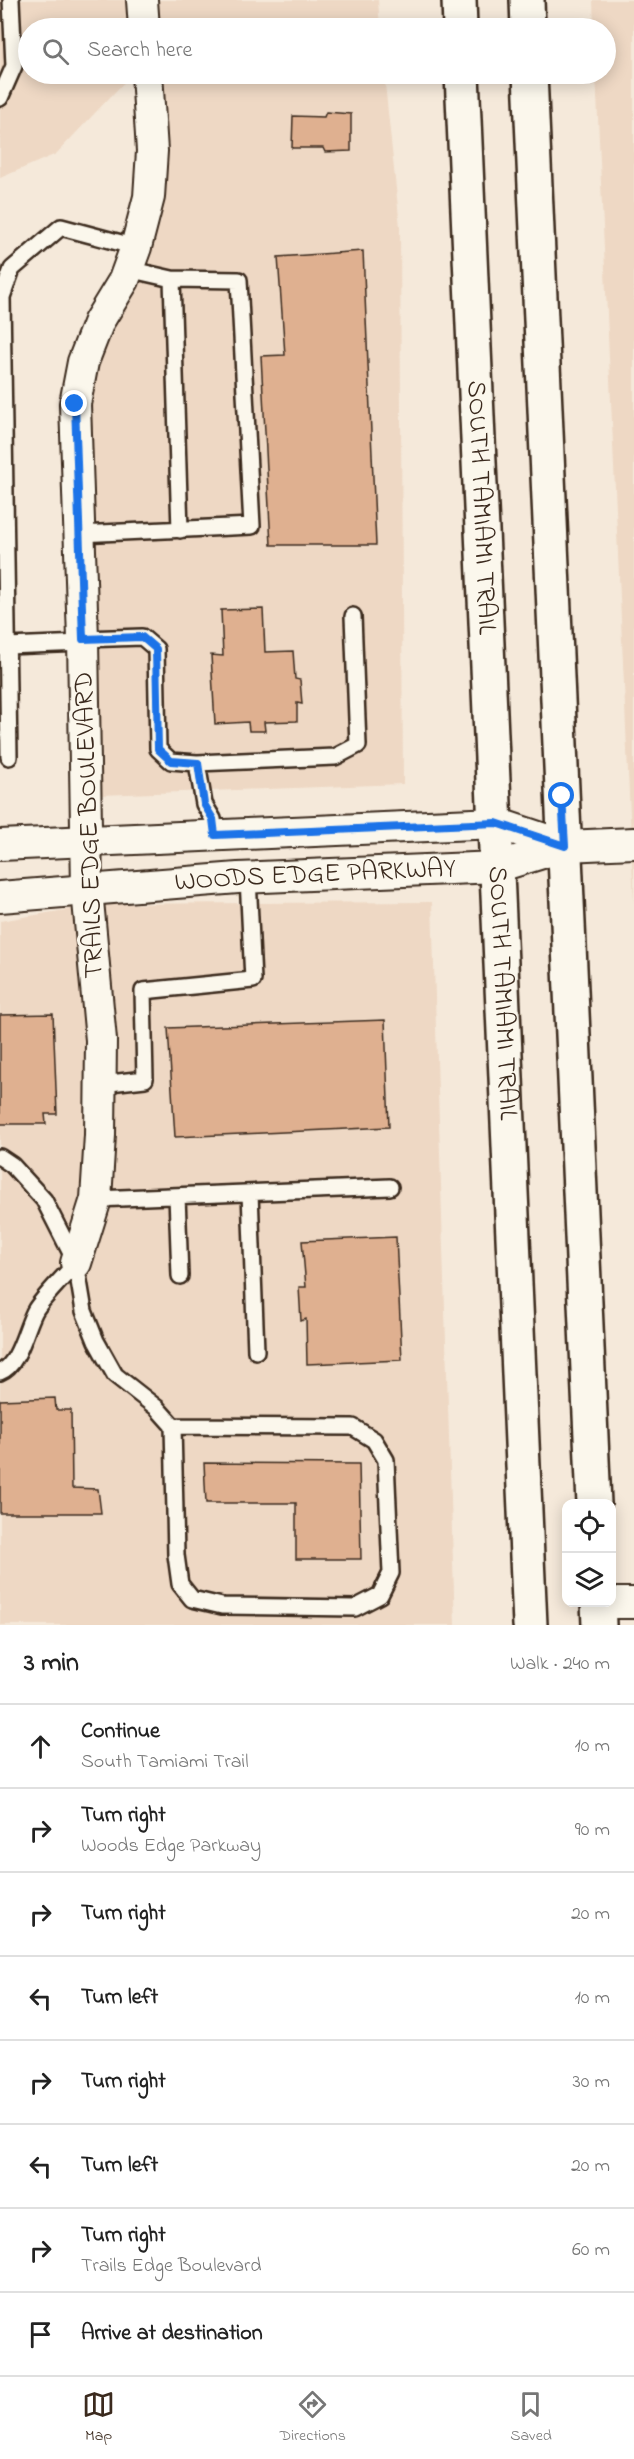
<!DOCTYPE html>
<meta charset="utf-8">
<style>
:root{--surface:#fff;--page:#f6f6f6;--text:#222;--muted:#767676;--line:#e0e0e0;--accent:#3b2a1e}
body{margin:0;font-family:"Indie Flower",sans-serif;background:var(--page);color:var(--text)}
.controls{position:absolute;right:18px;bottom:18px;display:grid;overflow:hidden;border-radius:12px;box-shadow:0 3px 15px #0003}
.controls button{width:54px;height:54px;display:grid;place-items:center;padding:0;border:0;border-bottom:2px solid var(--line);background:var(--surface);color:var(--text);font:30px sans-serif}
.stop{position:absolute;width:18px;height:18px;margin:-14px;border:4px solid #1a73e8;border-radius:50%;background:#fff}
.stop.end{background:#1a73e8;border-color:#fff;box-shadow:0 2px 6px #0008}
.list{margin:0;padding:0;list-style:none}
h2{display:flex;justify-content:space-between;align-items:center;height:78px;margin:0;padding:0 24px;font-size:26px}
h2 small{font-size:20px;font-weight:400;color:var(--muted)}
.list li{display:grid;grid-template-columns:39px 1fr auto;gap:18px;align-items:center;box-sizing:border-box;height:84px;padding:0 24px;border-top:2px solid var(--line)}
.list b{display:block;font-size:22px;white-space:nowrap}
.list p{margin:0;font-size:20px;white-space:nowrap;color:var(--muted)}
.list em{font-size:20px;font-style:normal;color:var(--muted)}
.icon{flex:none;width:33px;height:33px;fill:none;stroke:currentColor;stroke-width:2;stroke-linecap:round;stroke-linejoin:round}
.map{position:relative;flex:none;width:634px;height:1625px;overflow:hidden}
.search{position:absolute;background:var(--surface);box-shadow:0 3px 15px #0003;left:18px;right:18px;top:18px;height:66px;display:flex;align-items:center;gap:15px;box-sizing:border-box;padding:0 21px;border-radius:33px;color:var(--muted);font-size:22px}
.sheet{height:750px;background:var(--surface)}
nav{display:flex;justify-content:space-around;align-items:center;box-sizing:border-box;height:84px;border-top:2px solid var(--line);background:var(--surface);font-size:16px;color:var(--muted)}
nav a{display:grid;justify-items:center;gap:3px}
nav .on{color:var(--accent)}
.map>svg:first-child{display:block}
</style>
<div class="map">
<svg width="634" height="1625" viewBox="0 0 634 1625">
<rect width="100%" height="100%" fill="#f5e9da"/>
<filter id="ink" filterUnits="userSpaceOnUse"><feTurbulence type="fractalNoise" baseFrequency=".0167" numOctaves="2"/><feDisplacementMap in="SourceGraphic" scale="12" xChannelSelector="R" yChannelSelector="G"/><feConvolveMatrix kernelMatrix="1 2 1 2 8 2 1 2 1" color-interpolation-filters="sRGB"/></filter>
<g filter="url(#ink)">
<!-- built -->
<path fill="#eed8c4" d="M0,0H378L380,28H28V74H132L56,154L0,178Z
M593,0H634V903L596,74H606V28H594Z
M152,74H384L400,227L403,784L100,795L76,406L106,308L161,222Z
M432,902L455,1625H0V921L101,904Z"/>
<!-- building -->
<path fill="#dfb090" stroke="#3b2a1e" stroke-width="1.5" d="M326,112L351,114V151L325,152L323,148H292L293,116L324,117Z
M363,251L376,545H271L261,356L285,355L278,257Z
M263,609L265,652L293,651L295,679L300,680L302,704L297,703V721L264,722L265,731H249L248,722L215,724L211,655L223,656L221,610Z
M53,1014L57,1114H45L46,1124H0V1015Z
M385,1020L389,1127L175,1137L168,1028Z
M396,1237L402,1360L307,1364L306,1319L301,1321L299,1287H306L302,1241Z
M55,1398L56,1410H71L72,1488L98,1489L101,1513H0V1400Z
M204,1463L359,1464L361,1559H296V1503H206Z"/>
<g fill="none" stroke-linecap="round" stroke-linejoin="round">
<defs>
<path id="lane" d="M0,98L14,66L11,0
M172,279L180,530
M79,534L252,526L239,280L172,279L128,269
M83,639L142,637L156,649L158,749L171,761L197,763L204,804L213,819L215,835
M7,646L83,643
M9,757L2,297L12,269L61,227L136,247
M197,763L335,757L358,745L353,616
M101,1084L145,1079L143,991L253,980L248,878
M0,1157L12,1165L44,1200L76,1263L84,1311L96,1341L115,1375L157,1408L173,1426L176,1555L180,1584L192,1599L222,1606L355,1608L380,1595L391,1573L386,1460L374,1440L353,1427L173,1426
M250,1193L256,1351
M177,1196L180,1276
M96,1199L390,1187
M0,1372C20,1365 26,1325 36,1309C47,1293 63,1278 76,1263"/>
<g id="street">
<path d="M142,0L144,28"/>
<path d="M0,845L496,823L565,846"/>
<path id="s1" d="M0,897L238,878L497,867L565,846L634,843"/>
<path d="M76,1263L96,1199L100,1135L101,1040L87,890L83,639L75,404L83,362L99,321L124,280L136,247L149,197L152,151L147,74"/>
<path d="M598,1603H634"/>
</g>
<g id="primary">
<path d="M459,0L460,28"/>
<path d="M527,0L528,28"/>
<path id="s2" d="M462,74L530,1625"/>
<path d="M530,74L594,1504"/>
<path d="M598,1602L599,1625"/>
</g>
</defs>
<!-- lane casing -->
<use href="#lane" stroke="#3b2a1e" stroke-width="20"/>
<!-- street casing -->
<use href="#street" stroke="#3b2a1e" stroke-width="34"/>
<!-- primary casing -->
<use href="#primary" stroke="#3b2a1e" stroke-width="38"/>
<!-- lane -->
<use href="#lane" stroke="#fbf7ec" stroke-width="15"/>
<!-- street -->
<use href="#street" stroke="#fbf7ec" stroke-width="30"/>
<!-- primary -->
<use href="#primary" stroke="#fbf7ec" stroke-width="33"/>
</g>
</g>
<g fill="none" stroke-linecap="round" stroke-linejoin="round" filter="url(#ink)">
<!-- route -->
<path stroke="#1a73e8" stroke-width="8" d="M75,404L83,639L142,637L156,649L158,749L171,761L198,763L204,804L213,819L215,835L496,823L565,846L562,796"/>
</g>
<g text-anchor="middle" dominant-baseline="central" stroke-width="6" stroke-linejoin="round" paint-order="stroke">
<!-- street labels -->
<g font-size="27" fill="#3b2a1e" stroke="#fbf7ec">
<text stroke="none"><textPath href="#s2" startOffset="434">SOUTH TAMIAMI TRAIL</textPath></text>
<text transform="translate(90 825) rotate(-92)">TRAILS EDGE BOULEVARD</text>
<text stroke="none"><textPath href="#s1" startOffset="316">WOODS EDGE PARKWAY</textPath></text>
<text stroke="none"><textPath href="#s2" startOffset="920">SOUTH TAMIAMI TRAIL</textPath></text>
</g>
</g>
</svg>
<div class="controls">
<button><svg class="icon" aria-label="locate" viewBox="0 0 24 24"><circle cx="12" cy="12" r="6"/><path d="M12 2v4M12 18v4M2 12h4M18 12h4"/></svg></button>
<button><svg class="icon" aria-label="layers" viewBox="0 0 24 24"><path d="M12 4l9 5-9 5-9-5zM3 14l9 5 9-5"/></svg></button>
</div>
<div class="stop" style="left:562px;top:796px"></div>
<div class="stop end" style="left:75px;top:404px"></div>
<div class="search"><svg class="icon" aria-label="search" viewBox="0 0 24 24"><circle cx="10" cy="10" r="6"/><path d="M15 15l6 6"/></svg>Search here</div>
</div>
<section class="sheet">
<h2>3 min<small>Walk · 240 m</small></h2>
<ul class="list">
<li><svg class="icon" aria-label="ahead" viewBox="0 0 24 24"><path d="M12 20V5M6 11l6-6 6 6"/></svg><div><b>Continue</b><p>South Tamiami Trail</p></div><em>10 m</em></li>
<li><svg class="icon" aria-label="right" viewBox="0 0 24 24"><path d="M7 20v-9h11M14 6l5 5-5 5"/></svg><div><b>Turn right</b><p>Woods Edge Parkway</p></div><em>90 m</em></li>
<li><svg class="icon" aria-label="right" viewBox="0 0 24 24"><path d="M7 20v-9h11M14 6l5 5-5 5"/></svg><div><b>Turn right</b></div><em>20 m</em></li>
<li><svg class="icon" aria-label="left" viewBox="0 0 24 24"><path d="M17 20v-9H6M10 6l-5 5 5 5"/></svg><div><b>Turn left</b></div><em>10 m</em></li>
<li><svg class="icon" aria-label="right" viewBox="0 0 24 24"><path d="M7 20v-9h11M14 6l5 5-5 5"/></svg><div><b>Turn right</b></div><em>30 m</em></li>
<li><svg class="icon" aria-label="left" viewBox="0 0 24 24"><path d="M17 20v-9H6M10 6l-5 5 5 5"/></svg><div><b>Turn left</b></div><em>20 m</em></li>
<li><svg class="icon" aria-label="right" viewBox="0 0 24 24"><path d="M7 20v-9h11M14 6l5 5-5 5"/></svg><div><b>Turn right</b><p>Trails Edge Boulevard</p></div><em>60 m</em></li>
<li><svg class="icon" aria-label="arrive" viewBox="0 0 24 24"><path d="M6 21V4h12l-3 4 3 4H6"/></svg><div><b>Arrive at destination</b></div></li>
</ul>
</section>
<nav>
<a class="on"><svg class="icon" aria-label="map" viewBox="0 0 24 24"><path d="M3 6l6-2 6 2 6-2v14l-6 2-6-2-6 2zM9 4v14M15 6v14"/></svg>Map</a>
<a><svg class="icon" aria-label="directions" viewBox="0 0 24 24"><path d="M12 3l9 9-9 9-9-9zM9 14v-3h6M13 9l2 2-2 2"/></svg>Directions</a>
<a><svg class="icon" aria-label="saved" viewBox="0 0 24 24"><path d="M7 4h10v16l-5-4-5 4z"/></svg>Saved</a>
</nav>
